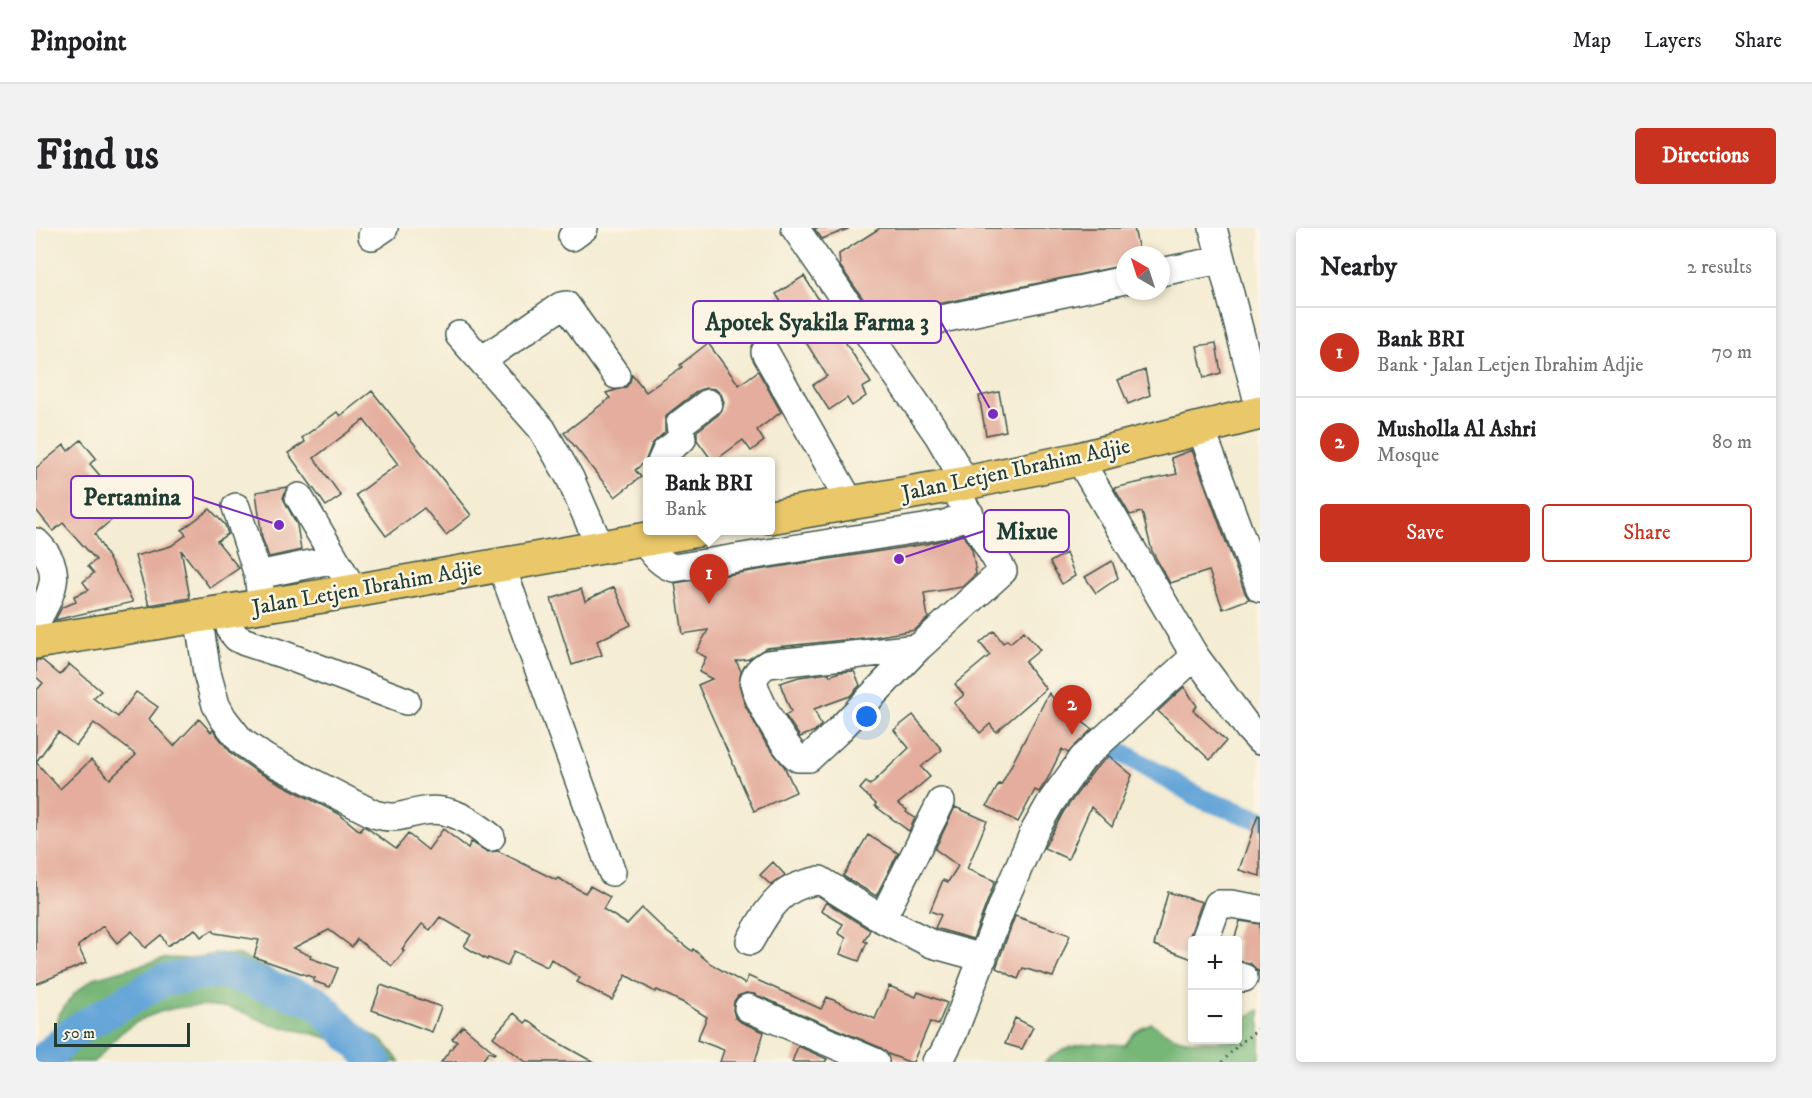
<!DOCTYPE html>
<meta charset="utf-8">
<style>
:root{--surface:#fff;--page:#f2f2f2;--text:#202124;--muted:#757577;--line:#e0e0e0;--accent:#c8321e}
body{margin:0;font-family:"IM FELL DW Pica",serif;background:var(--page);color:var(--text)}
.controls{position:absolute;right:18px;bottom:18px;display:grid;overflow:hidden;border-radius:6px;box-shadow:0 3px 9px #0003}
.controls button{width:54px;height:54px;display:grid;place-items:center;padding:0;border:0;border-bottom:2px solid var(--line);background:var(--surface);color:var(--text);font:30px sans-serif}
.compass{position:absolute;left:1080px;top:18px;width:54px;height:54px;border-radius:50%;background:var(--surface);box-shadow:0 3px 9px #0003;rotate:321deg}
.scale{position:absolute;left:18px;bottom:15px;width:136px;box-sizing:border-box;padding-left:6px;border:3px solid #1f3d34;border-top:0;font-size:16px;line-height:21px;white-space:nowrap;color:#1f3d34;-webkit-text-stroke:4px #fcf5e5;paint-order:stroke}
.you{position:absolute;left:831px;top:489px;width:21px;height:21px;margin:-15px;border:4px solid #fff;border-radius:50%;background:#1a73e8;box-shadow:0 0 0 9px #1a73e833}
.badge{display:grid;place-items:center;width:39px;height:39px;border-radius:50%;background:var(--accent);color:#fff;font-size:20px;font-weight:700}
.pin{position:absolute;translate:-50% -50px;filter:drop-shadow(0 2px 3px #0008)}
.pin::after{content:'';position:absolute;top:32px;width:21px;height:18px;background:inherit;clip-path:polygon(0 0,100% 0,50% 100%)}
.popup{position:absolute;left:607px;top:229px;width:132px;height:78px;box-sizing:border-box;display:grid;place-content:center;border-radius:6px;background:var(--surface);filter:drop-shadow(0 2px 4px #0005);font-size:20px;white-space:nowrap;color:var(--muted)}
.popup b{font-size:22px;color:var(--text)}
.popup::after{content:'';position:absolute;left:50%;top:100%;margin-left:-12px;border:12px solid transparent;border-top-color:var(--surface)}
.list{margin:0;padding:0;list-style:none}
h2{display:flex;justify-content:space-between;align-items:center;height:78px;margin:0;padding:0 24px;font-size:26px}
h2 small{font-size:20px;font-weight:400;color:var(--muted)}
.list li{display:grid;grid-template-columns:39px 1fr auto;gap:18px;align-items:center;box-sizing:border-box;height:90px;padding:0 24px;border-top:2px solid var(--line)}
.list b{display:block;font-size:22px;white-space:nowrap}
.list p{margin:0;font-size:20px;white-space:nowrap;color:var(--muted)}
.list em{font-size:20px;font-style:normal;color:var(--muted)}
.actions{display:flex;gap:12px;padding:18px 24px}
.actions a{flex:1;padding:14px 0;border:2px solid var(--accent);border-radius:6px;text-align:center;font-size:21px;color:var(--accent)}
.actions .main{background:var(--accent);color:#fff}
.map{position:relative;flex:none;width:1224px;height:834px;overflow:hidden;border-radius:6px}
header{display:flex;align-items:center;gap:36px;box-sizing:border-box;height:84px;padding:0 30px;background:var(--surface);border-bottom:2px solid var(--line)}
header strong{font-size:28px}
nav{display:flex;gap:33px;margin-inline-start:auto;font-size:21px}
.intro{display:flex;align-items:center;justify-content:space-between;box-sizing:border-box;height:144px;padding:0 36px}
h1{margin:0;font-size:42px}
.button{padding:15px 27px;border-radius:6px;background:var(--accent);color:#fff;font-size:21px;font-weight:700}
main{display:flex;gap:36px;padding:0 36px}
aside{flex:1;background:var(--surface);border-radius:6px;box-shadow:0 3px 9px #0003}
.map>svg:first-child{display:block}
</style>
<header>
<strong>Pinpoint</strong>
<nav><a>Map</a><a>Layers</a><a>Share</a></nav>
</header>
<div class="intro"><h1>Find us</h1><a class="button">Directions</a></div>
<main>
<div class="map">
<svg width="1224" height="834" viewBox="0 0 1224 834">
<rect width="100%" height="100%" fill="#fcf5e5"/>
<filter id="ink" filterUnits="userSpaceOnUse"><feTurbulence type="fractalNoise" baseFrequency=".0167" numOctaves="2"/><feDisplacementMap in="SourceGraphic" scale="12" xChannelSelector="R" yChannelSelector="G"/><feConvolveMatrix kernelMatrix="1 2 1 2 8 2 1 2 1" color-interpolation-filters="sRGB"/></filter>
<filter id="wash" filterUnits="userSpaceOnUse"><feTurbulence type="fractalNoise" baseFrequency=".008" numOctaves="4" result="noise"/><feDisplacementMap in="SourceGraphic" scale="24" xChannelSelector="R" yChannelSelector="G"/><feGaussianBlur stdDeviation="1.35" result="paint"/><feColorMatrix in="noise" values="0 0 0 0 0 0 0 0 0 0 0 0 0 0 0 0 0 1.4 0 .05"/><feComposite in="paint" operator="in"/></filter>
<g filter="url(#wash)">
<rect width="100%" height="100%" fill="#f4ecd3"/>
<!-- forest -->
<path fill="#76b677" stroke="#4a7a56" stroke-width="1.5" d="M179,726L203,727L247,748L271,755L290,769L306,788L348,814L364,834H325C308,808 272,805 244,799C230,797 220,788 206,784C167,771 118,778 85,805C75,814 68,826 57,834H7L19,808L23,786L38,766L58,750L131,730L155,731Z
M1224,782V834H1009C1032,812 1060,815 1089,817L1099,804L1115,795C1149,820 1163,812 1202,812V793Z"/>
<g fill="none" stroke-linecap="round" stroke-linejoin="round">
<!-- canal -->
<path stroke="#65a5d8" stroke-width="20" d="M1085,524L1166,571L1224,592"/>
<!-- river -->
<path stroke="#65a5d8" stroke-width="33" d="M5,834L37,804L125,753L184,743L279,773L340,834"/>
</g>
<g id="blocks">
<!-- building -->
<path fill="#e4ad9d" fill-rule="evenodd" d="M778,0H811L812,1L786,11Z
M844,0H1098L1104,27H1089V37L907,75L894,76V77L875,82L867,86L852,88V94L844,95L804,38L803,26Z
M768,48L835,155L826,160L830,168L816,178L811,170L793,182L777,157L791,148L740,66Z
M672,115L703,157L722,143L745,184L721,202L728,213L715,223L707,212L677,234L661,212V203L682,187L686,182L688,174L685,166L679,161L670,160L663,162L634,184L629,190V204L616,216L609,234L599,242L605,249L579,269L528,205L574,170L570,165L590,159L594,154L596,146L610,164L646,139L644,137Z
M1180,115L1185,145L1168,150L1161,118Z
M1109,142L1114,167L1092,176L1082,152Z
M336,163L435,287L410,307L388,280L350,308L320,267L362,236L328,192L278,230L305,268L290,278L252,225L269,214L266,210L301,184L304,188Z
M963,164L970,203L950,207L943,168Z
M45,212L60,230L54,236L91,279L59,306L97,374L19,392L26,379L40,374L38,368L53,362L47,354L58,345L52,338L60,332L27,295L17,303L0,282V240L28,217L32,223Z
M1156,222L1209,365L1213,371L1187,381L1173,343L1134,355L1116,323L1106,284L1094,287L1078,260L1141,246L1135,230Z
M251,259L247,270L261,297L265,322L233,329L226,310L220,264Z
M174,281L189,297L192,306L181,313L203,340L174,360L145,322L154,370L113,377L99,328L135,318L150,307L146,302Z
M927,306L936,321L940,346L926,359L888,365L892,390L879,402L837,409L730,420L713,431L700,433L705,443L703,456L709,477L729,514L748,538L760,564L718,583L662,457L676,451L663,444L670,429L660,424L672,402L647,406L639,355L890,316L912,311Z
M1030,325L1039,348L1026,356L1014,334Z
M1076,333L1082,350L1060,365L1049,349Z
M578,359L595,397L561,413L566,427L536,437L515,371L545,361L549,373Z
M958,403L967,415L971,412L974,415L988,403L1004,422L989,434L1010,461L960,504L954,496L944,505L918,475L928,467L919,456L954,427L944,415Z
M0,432H6L24,447L33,436L65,463L57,470L82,489L100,464L122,479L113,491L138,518L163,491L175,504L177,502L196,526L220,543L303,586L324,603L327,598L331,600L360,621L372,606L392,622L407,601L432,620L435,614L452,624L462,623L520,652L522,650L549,665L554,658L574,669L567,681L591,696L606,680L631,704L656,723L657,721L675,736L709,756L712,748L785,781L791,769L839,791L853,758L880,769L882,764L911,775L902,797L894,794L877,834H873L852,826L845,820L718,766L710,765L702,768L698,773L697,782L699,789L705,794L728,804L719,834H684L688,822L661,812L671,789L650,776L621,762L619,764L590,747L576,772L541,754L544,750L515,731L511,739L478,723L471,738L452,730L451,732L428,718L435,707L404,689L394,702L386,696L366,721L368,723L356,738L321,711L316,719L293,702L257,720L275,728L274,730L302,740L294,759L277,753L279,750L218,729L223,712L179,705L177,702L165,709L159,701L131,718L125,707L109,720L96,703L81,715L67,698L42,718L50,735L0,756V463L7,455L0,449ZM58,495L100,527L74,551L55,532L24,561L0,534L22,504L40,518Z
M818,443L824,457L814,468L778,481L785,497L779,503L764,509L749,487L755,484L744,455L763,449L793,445L794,448L803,444Z
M1148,459L1161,478L1157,482L1190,513L1174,532L1122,483Z
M1013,465L1022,476L1056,501L1032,525L1026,521L1011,552L1003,564L999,562L982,594L951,578L963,556L965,557Z
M877,487L906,522L885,539L894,549L862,576L871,582L870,584L879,590L873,603L839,578L840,576L824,561L830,554L834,557L873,520L858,502Z
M1073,528L1096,547L1076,599L1055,579L1032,631L1008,620L1028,583L1059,541Z
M919,579L951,593L931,641L959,653L937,711L899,700L905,687L894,683L907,652L912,654L922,638L899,621Z
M1222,587L1224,588V648L1203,642Z
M832,607L862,625L840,668L807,648Z
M737,634L749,647L735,657L724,647Z
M1132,664L1166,674L1154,707L1156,731L1118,717Z
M790,674L834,702L828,713L831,714L823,733L804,726L810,710L802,705L807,696L785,683Z
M979,688L1034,707L1017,749L987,740L982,751L960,740Z
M1204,693L1224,696V745L1214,735L1202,733V712H1198Z
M345,757L405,779L396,804L336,782Z
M478,785L489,795L492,792L516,811L557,834H490L457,809Z
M979,790L997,799L986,821L969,816Z
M427,798L459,825L458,826L453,824L445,834H405L421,813L416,811Z
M762,818L791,831L789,834H756Z"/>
</g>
</g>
<g filter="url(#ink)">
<use href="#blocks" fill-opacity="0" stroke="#3f574c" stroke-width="1.5"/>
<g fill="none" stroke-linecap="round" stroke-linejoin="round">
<defs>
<path id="minor" d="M759,0L902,207L930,255
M1177,0L1224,182
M336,8L348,0
M536,9L548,0
M1125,44L1184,32
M878,97L1089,52
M423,107L506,201L534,250L564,319
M729,124L814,274
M446,132L525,78L530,77L580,147
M1165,201L1224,360
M1043,231L1159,428L1213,501L1224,513
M625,234L630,223L646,211L644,196L672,175
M263,269L318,363
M200,279L222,347L226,378
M606,311C614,321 624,337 638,340L888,300L909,296L934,286
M0,314C29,342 17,363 0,394
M465,337L576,644
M222,347L299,331
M190,384L195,403L201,410L209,414L246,426L370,473
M162,387L171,445L180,477L187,490L205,513L229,530L338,586C362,593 366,586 388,583C415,579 435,593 455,609
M882,420L732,436C725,440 719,445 718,453C718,468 750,522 762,530H773L802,503L882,420L967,343L916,257
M846,691L905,574
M1169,712L1182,676H1195L1224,681
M714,713C724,695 737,671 756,661C765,656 775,654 784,652L846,691L896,716L947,730
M1202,748L1208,750
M712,780L839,834
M900,834L906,828L917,806L971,666L998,604L1015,574L1047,530L1159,428"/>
<path id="major" d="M734,289L930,255L1043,231L1224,185
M0,414L318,363L662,302"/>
</defs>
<!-- minor casing -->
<use href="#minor" stroke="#3f574c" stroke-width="30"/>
<!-- major casing -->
<use href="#major" stroke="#3f574c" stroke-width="36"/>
<!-- path -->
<path stroke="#3f574c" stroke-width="3" stroke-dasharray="1.5 4.5" stroke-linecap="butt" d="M1186,834L1203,816L1224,800"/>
<!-- minor -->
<use href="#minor" stroke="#fff" stroke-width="27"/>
<!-- major -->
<use href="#major" stroke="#eac769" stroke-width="33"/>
</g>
</g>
<g text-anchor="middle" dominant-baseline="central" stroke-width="5" stroke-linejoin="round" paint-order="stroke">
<!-- street labels -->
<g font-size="22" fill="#1f3d34" stroke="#fcf5e5">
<text transform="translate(980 242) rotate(-12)">Jalan Letjen Ibrahim Adjie</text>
<text transform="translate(331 360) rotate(-10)">Jalan Letjen Ibrahim Adjie</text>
</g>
</g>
<!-- callouts -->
<path fill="none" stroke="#7b2cbf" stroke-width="2" d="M957 186L905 94M243 297L157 269M863 331L948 303"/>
<g fill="#7b2cbf" stroke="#fcf5e5" stroke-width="2">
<circle cx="957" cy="186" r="6"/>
<circle cx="243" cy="297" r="6"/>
<circle cx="863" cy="331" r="6"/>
</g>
<g fill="#fcf5e5" stroke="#7b2cbf" stroke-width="2">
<rect x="657" y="73" width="248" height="42" rx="6"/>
<rect x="35" y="248" width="122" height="42" rx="6"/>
<rect x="948" y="282" width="85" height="42" rx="6"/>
</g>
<g font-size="24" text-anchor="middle" font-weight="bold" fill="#1f3d34">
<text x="781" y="102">Apotek Syakila Farma 3</text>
<text x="96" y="277">Pertamina</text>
<text x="991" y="311">Mixue</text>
</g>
</svg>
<div class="controls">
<button>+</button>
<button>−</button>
</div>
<svg class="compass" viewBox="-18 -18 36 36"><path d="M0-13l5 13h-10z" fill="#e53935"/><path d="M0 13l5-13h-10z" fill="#757577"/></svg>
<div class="scale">50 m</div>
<div class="you"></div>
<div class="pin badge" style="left:673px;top:376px">1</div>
<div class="popup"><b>Bank BRI</b>Bank</div>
<div class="pin badge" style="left:1036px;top:507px">2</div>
</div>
<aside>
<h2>Nearby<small>2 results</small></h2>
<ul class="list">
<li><span class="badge">1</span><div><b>Bank BRI</b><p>Bank · Jalan Letjen Ibrahim Adjie</p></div><em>70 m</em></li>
<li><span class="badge">2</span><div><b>Musholla Al Ashri</b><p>Mosque</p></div><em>80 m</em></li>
</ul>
<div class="actions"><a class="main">Save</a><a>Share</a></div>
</aside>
</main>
